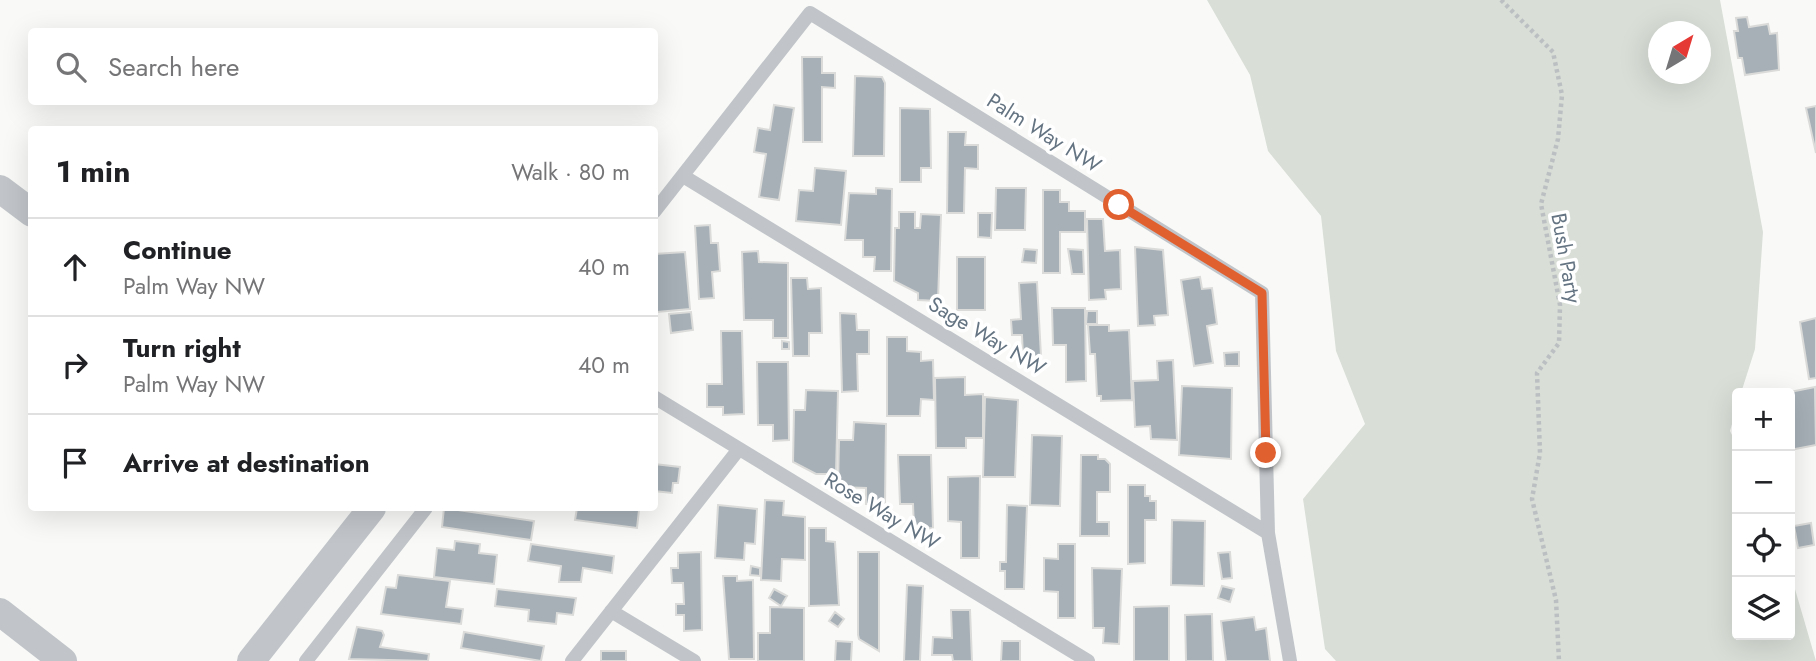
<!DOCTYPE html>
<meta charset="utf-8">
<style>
:root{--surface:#fff;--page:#f6f6f6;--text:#202124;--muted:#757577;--line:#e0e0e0}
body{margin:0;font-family:Jost,sans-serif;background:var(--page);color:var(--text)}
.controls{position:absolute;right:21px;bottom:21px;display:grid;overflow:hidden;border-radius:7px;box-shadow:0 7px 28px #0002}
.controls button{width:63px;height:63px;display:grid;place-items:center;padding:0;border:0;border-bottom:2px solid var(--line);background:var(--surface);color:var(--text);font:35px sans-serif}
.compass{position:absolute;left:1648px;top:21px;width:63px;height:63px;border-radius:50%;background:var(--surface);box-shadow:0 7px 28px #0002;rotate:38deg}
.stop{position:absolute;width:21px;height:21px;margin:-16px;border:5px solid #e16030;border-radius:50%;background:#fff}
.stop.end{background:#e16030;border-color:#fff;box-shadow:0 2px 7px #0008}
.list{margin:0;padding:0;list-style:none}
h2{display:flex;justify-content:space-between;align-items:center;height:91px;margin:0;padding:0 28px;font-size:30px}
h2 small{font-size:23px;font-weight:400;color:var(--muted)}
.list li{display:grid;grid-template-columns:46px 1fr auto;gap:21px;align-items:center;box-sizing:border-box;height:98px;padding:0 28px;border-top:2px solid var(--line)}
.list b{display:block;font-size:26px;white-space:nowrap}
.list p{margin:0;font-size:23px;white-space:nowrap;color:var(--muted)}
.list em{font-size:23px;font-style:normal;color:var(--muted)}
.icon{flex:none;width:38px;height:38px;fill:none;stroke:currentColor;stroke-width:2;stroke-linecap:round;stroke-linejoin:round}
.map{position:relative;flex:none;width:1816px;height:661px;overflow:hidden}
.search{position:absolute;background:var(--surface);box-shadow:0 7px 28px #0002;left:28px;top:28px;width:630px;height:77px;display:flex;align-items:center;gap:18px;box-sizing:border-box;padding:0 24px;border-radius:7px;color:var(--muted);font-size:26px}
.panel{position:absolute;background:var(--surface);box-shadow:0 7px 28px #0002;left:28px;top:126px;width:630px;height:385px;border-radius:7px}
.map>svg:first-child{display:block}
</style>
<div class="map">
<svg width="1816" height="661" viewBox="0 0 1816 661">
<rect width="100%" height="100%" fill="#f9faf7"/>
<!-- green -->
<path fill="#d9ded7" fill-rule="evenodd" d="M1207,0H1720L1763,232L1755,349L1741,393H1737V407L1730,431L1737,445V635H1790V572L1816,661H1336L1325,649L1303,499L1365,424L1336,351L1321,216L1268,151L1250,75ZM1658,32H1700V74H1658Z"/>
<!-- building -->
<path fill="#a7b0b7" stroke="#dbdcda" stroke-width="2" d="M1747,17L1749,27L1768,24L1770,34L1777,33L1779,70L1745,75L1742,58H1738L1734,31H1738L1736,18Z
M802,57H822V73H835V88L822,87V142H803Z
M855,76L882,77L885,83L884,156H853Z
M774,105L794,108L779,200L759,197L766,154L754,152L758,128L770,130Z
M1816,106V153L1806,108Z
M900,108L930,109L931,168H921V182H900Z
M948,132H966L965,145H978V169L965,168L964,213H947Z
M815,168L846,171L841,225L796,221L799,190L813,191Z
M876,188L892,189L891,271H874L875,257H863V240H845L849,193L876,194Z
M996,188H1026L1025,230H995Z
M1043,190H1060V202H1069V211H1085V232H1060V273H1043Z
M899,212H915V228H920L921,214L941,215L938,301L918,300V293L894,281L895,228H899Z
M978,213H992L991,238L978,237Z
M1087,219H1103L1105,251L1120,250L1121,289L1105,290L1106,299L1089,300Z
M710,225L711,243H718L720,271L712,272L714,298L699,299L695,226Z
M1135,247L1163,250L1168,315L1154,316L1155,325L1138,326Z
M1024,249L1037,250L1036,263L1022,262Z
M1068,249L1083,250L1084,274H1072Z
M758,251L759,262L788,263V338H773V320H744L742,252Z
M685,252L690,309L657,312L654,254Z
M957,257H985V310H957Z
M1200,277L1202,289L1212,288L1217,324L1207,326L1213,363L1194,366L1181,280Z
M791,278H807L808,289L821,288L822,333H809V356H793Z
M1037,282L1041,356L1023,357L1022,335H1012L1011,320L1021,319L1019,283Z
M1052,308H1085L1086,381L1066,382V345H1053Z
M1087,311H1097V324H1086Z
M691,312L693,330L671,333L669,314Z
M840,313L856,314L857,330H869V354H857L858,391L842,392Z
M1816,318V378L1809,379L1800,322Z
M1088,325H1109V331L1129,330L1132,400L1101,401V396H1097L1095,354H1090Z
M721,331H742L744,414L723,415V407H707V384H722Z
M887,337H907V351L921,352V361L933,360L934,400L921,399L920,416H887Z
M782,341L789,342V349H782Z
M1239,352V366H1225L1224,353Z
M1173,360L1177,440L1151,439L1150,426L1135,427L1133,381L1158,380L1157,361Z
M757,362H788L789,440L773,441V425H758Z
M965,377V395L983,394V438H966V448H936L935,378Z
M1182,386L1232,388L1231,459L1179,455Z
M1815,387L1816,445L1790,450V393H1785Z
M806,390L838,391L836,474H816L793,462L794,410H805Z
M985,397L1018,400L1015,477H983Z
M854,422L886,424L885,504H866V488L838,487L839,440H853Z
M1032,435L1062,436L1060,506L1030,505Z
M898,455H931L933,528L914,529L913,504H900Z
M1081,455H1098V459H1105L1110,464V492H1097V522H1109V536H1080Z
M654,464L680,467L678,483H673L672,493L654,491Z
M980,476L979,558H961V522L948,521V477Z
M1128,485H1145V496H1150V501H1156V520H1145V563L1128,564Z
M765,500L784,501L783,515L805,517V560L782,559L781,581L761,580Z
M718,505L757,509L755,544L745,543L744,560L715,558Z
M1007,505L1027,506L1024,589H1005V571H1000V562H1006Z
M444,508L534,521L531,540L442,527Z
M577,508L639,510L637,528L575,520Z
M1172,520L1205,521L1204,586L1171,585Z
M1811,523L1814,545L1798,548L1794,526Z
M809,528H826V541L835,542L839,605L809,606Z
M455,541L480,544L479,553L497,555L494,584L434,577L437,548L454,550Z
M531,544L614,556L612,573L583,568L581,582H559L561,566L528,561Z
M1058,544H1075V618H1058V592L1044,591V558L1058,559Z
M701,552L702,630L684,631V615H676V604H684L683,583H672L671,568H678V553Z
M858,552H879V651L859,639L858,635Z
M1230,552L1232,578L1222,579L1218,553Z
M751,566L760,568V576L750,575Z
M1092,568L1122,569L1119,644L1103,643L1104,628H1093Z
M398,575L450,581L446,607L463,609L461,624L381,614L386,587L396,588Z
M723,576H737V581L753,580L754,659H729Z
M907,585L923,586L920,661H904Z
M1222,586L1234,589L1230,602L1218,598Z
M497,589L576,598L573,615L557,613L556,624L528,621L529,610L495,606Z
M774,589L787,596L781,606L769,598Z
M1169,606V661H1134V607Z
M770,607L804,608V661H758V633H770Z
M951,610H970L972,661H953L952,655H932L933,637L952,638Z
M835,612L844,619L838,627L829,621Z
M1212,614L1213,661H1186L1185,615Z
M1254,617L1256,630L1266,628L1270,661H1226L1221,621Z
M357,627L382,631L384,635L380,647L429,654L428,661L349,659Z
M464,632L544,646L541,661L461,648Z
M836,641L852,642L851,661H835Z
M1002,641H1020V661H1001Z
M601,651H626V661H601Z"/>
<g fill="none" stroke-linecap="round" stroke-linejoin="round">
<!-- path -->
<path stroke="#bbbfc2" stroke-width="4.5" stroke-dasharray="3.5 3.5" stroke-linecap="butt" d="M1501,0L1553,52L1562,95L1558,139L1541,204L1560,305L1559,343L1537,373L1540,453L1532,499L1556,600L1559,661"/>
<!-- lane -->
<path stroke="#c1c5ca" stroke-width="14" d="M683,176L1268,533
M654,212L810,13L1262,293L1268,533L1290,661
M654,397L1088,661
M611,611L694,661
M306,661L426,508
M572,661L739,449"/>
<!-- street -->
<path stroke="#c1c5ca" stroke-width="28" d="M0,189L32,213
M0,612L63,661
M251,661L372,508"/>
</g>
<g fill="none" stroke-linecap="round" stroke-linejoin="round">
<!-- route -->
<path stroke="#e16030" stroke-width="9" d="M1119,205L1262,293L1266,453"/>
</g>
<g text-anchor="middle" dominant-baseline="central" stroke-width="7" stroke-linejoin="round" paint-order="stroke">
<!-- street labels -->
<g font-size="21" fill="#657482" stroke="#fff">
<text transform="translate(1044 133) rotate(32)">Palm Way NW</text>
<text transform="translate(1566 258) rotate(80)">Bush Party</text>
<text transform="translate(987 336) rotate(31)">Sage Way NW</text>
<text transform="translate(882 511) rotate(31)">Rose Way NW</text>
</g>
</g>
</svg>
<div class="controls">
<button>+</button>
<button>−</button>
<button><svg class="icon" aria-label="locate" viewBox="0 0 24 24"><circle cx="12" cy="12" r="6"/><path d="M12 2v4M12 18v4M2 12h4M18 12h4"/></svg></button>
<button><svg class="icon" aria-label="layers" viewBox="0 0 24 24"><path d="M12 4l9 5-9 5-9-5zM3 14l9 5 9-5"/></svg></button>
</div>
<svg class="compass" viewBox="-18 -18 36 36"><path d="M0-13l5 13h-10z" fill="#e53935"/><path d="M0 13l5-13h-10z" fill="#757577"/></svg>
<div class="stop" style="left:1119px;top:205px"></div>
<div class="stop end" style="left:1266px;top:453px"></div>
<div class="search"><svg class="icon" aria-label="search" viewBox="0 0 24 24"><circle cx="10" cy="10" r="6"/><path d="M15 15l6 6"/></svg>Search here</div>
<section class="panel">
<h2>1 min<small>Walk · 80 m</small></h2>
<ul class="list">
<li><svg class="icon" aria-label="ahead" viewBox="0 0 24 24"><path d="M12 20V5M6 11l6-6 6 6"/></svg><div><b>Continue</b><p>Palm Way NW</p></div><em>40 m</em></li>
<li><svg class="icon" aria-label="right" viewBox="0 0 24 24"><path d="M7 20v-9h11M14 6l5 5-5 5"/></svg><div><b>Turn right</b><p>Palm Way NW</p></div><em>40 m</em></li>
<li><svg class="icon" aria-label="arrive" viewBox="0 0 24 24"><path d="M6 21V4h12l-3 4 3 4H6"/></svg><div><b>Arrive at destination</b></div></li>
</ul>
</section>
</div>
